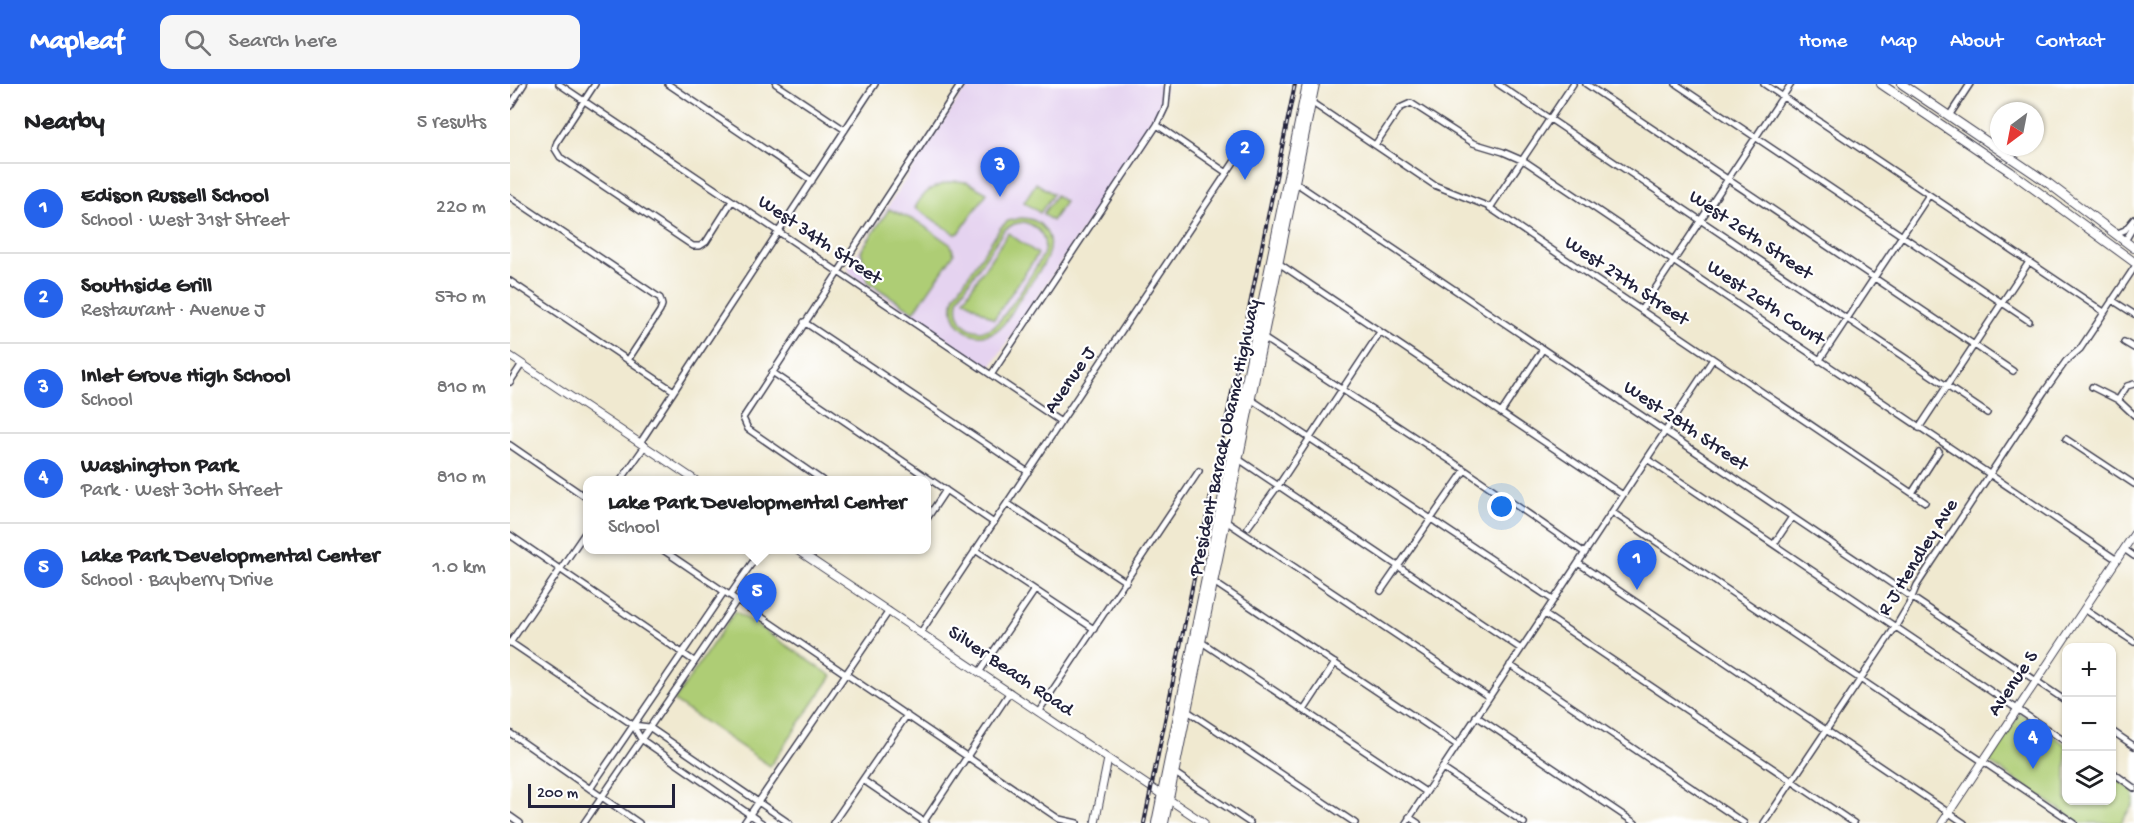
<!DOCTYPE html>
<meta charset="utf-8">
<style>
:root{--surface:#fff;--page:#f6f6f6;--text:#202124;--muted:#757577;--line:#e0e0e0;--accent:#2563eb}
body{margin:0;font-family:"Gochi Hand",sans-serif;background:var(--page);color:var(--text)}
.controls{position:absolute;right:18px;bottom:18px;display:grid;overflow:hidden;border-radius:12px;box-shadow:0 2px 4px #0004}
.controls button{width:54px;height:54px;display:grid;place-items:center;padding:0;border:0;border-bottom:2px solid var(--line);background:var(--surface);color:var(--text);font:30px sans-serif}
.compass{position:absolute;left:1480px;top:18px;width:54px;height:54px;border-radius:50%;background:var(--surface);box-shadow:0 2px 4px #0004;rotate:212deg}
.scale{position:absolute;left:18px;bottom:15px;width:147px;box-sizing:border-box;padding-left:6px;border:3px solid #22223b;border-top:0;font-size:16px;line-height:21px;white-space:nowrap;color:#22223b;-webkit-text-stroke:4px #fff;paint-order:stroke}
.you{position:absolute;left:992px;top:423px;width:21px;height:21px;margin:-15px;border:4px solid #fff;border-radius:50%;background:#1a73e8;box-shadow:0 0 0 9px #1a73e833}
.badge{display:grid;place-items:center;width:39px;height:39px;border-radius:50%;background:var(--accent);color:#fff;font-size:20px;font-weight:700}
.pin{position:absolute;translate:-50% -50px;filter:drop-shadow(0 2px 3px #0008)}
.pin::after{content:'';position:absolute;top:32px;width:21px;height:18px;background:inherit;clip-path:polygon(0 0,100% 0,50% 100%)}
.popup{position:absolute;left:73px;top:392px;width:348px;height:78px;box-sizing:border-box;display:grid;place-content:center;border-radius:12px;background:var(--surface);filter:drop-shadow(0 2px 4px #0005);font-size:20px;white-space:nowrap;color:var(--muted)}
.popup b{font-size:22px;color:var(--text)}
.popup::after{content:'';position:absolute;left:50%;top:100%;margin-left:-12px;border:12px solid transparent;border-top-color:var(--surface)}
.list{margin:0;padding:0;list-style:none}
h2{display:flex;justify-content:space-between;align-items:center;height:78px;margin:0;padding:0 24px;font-size:26px}
h2 small{font-size:20px;font-weight:400;color:var(--muted)}
.list li{display:grid;grid-template-columns:39px 1fr auto;gap:18px;align-items:center;box-sizing:border-box;height:90px;padding:0 24px;border-top:2px solid var(--line)}
.list b{display:block;font-size:22px;white-space:nowrap}
.list p{margin:0;font-size:20px;white-space:nowrap;color:var(--muted)}
.list em{font-size:20px;font-style:normal;color:var(--muted)}
.icon{flex:none;width:33px;height:33px;fill:none;stroke:currentColor;stroke-width:2;stroke-linecap:round;stroke-linejoin:round}
.map{position:relative;flex:none;width:1624px;height:739px;overflow:hidden}
header{display:flex;align-items:center;gap:36px;box-sizing:border-box;height:84px;padding:0 30px;background:var(--accent);color:#fff}
header strong{font-size:28px}
nav{display:flex;gap:33px;margin-inline-start:auto;font-size:21px}
.search{width:420px;height:54px;background:var(--page);display:flex;align-items:center;gap:15px;box-sizing:border-box;padding:0 21px;border-radius:12px;color:var(--muted);font-size:22px}
main{display:flex}
aside{flex:1;background:var(--surface)}
.map>svg:first-child{display:block}
</style>
<header>
<strong>Mapleaf</strong>
<div class="search"><svg class="icon" aria-label="search" viewBox="0 0 24 24"><circle cx="10" cy="10" r="6"/><path d="M15 15l6 6"/></svg>Search here</div>
<nav><a>Home</a><a>Map</a><a>About</a><a>Contact</a></nav>
</header>
<main>
<aside>
<h2>Nearby<small>5 results</small></h2>
<ul class="list">
<li><span class="badge">1</span><div><b>Edison Russell School</b><p>School · West 31st Street</p></div><em>220 m</em></li>
<li><span class="badge">2</span><div><b>Southside Grill</b><p>Restaurant · Avenue J</p></div><em>570 m</em></li>
<li><span class="badge">3</span><div><b>Inlet Grove High School</b><p>School</p></div><em>810 m</em></li>
<li><span class="badge">4</span><div><b>Washington Park</b><p>Park · West 30th Street</p></div><em>810 m</em></li>
<li><span class="badge">5</span><div><b>Lake Park Developmental Center</b><p>School · Bayberry Drive</p></div><em>1.0 km</em></li>
</ul>
</aside>
<div class="map">
<svg width="1624" height="739" viewBox="0 0 1624 739">
<rect width="100%" height="100%" fill="#fff"/>
<filter id="ink" filterUnits="userSpaceOnUse"><feTurbulence type="fractalNoise" baseFrequency=".0167" numOctaves="2"/><feDisplacementMap in="SourceGraphic" scale="12" xChannelSelector="R" yChannelSelector="G"/><feConvolveMatrix kernelMatrix="1 2 1 2 8 2 1 2 1" color-interpolation-filters="sRGB"/></filter>
<filter id="wash" filterUnits="userSpaceOnUse"><feTurbulence type="fractalNoise" baseFrequency=".008" numOctaves="4" result="noise"/><feDisplacementMap in="SourceGraphic" scale="24" xChannelSelector="R" yChannelSelector="G"/><feGaussianBlur stdDeviation="1.35" result="paint"/><feColorMatrix in="noise" values="0 0 0 0 0 0 0 0 0 0 0 0 0 0 0 0 0 1.4 0 .05"/><feComposite in="paint" operator="in"/></filter>
<g filter="url(#wash)">
<rect width="100%" height="100%" fill="#f0e9d0"/>
<!-- built -->
<path fill="#e5d3f0" d="M458,0H655L653,23L642,43L480,284L339,189L338,183Z"/>
<!-- green -->
<path fill="#aecd74" stroke="#687858" stroke-width="1.5" fill-rule="evenodd" d="M446,97L457,98L477,109L449,149L445,150L405,124C413,106 428,100 446,97Z
M526,99L543,110L530,129L514,118Z
M546,111L555,118L542,137L533,130Z
M379,125L408,138L441,161L444,170L404,228L358,198L351,167Z
M511,134C520,134 529,137 535,146C550,168 524,193 512,211C504,223 497,241 484,248C472,254 458,251 450,242C442,233 441,222 445,211L491,143L498,137ZM514,138C531,143 538,155 533,171C525,185 495,234 484,242C475,249 462,248 454,240C447,232 446,223 449,213L494,146L504,140Z
M498,149L528,170L484,235L454,215Z
M225,527L322,592L260,682L164,617Z
M1510,629L1556,661V716H1602V692L1624,707V719L1611,739H1570L1479,678Z"/>
</g>
<g filter="url(#ink)">
<g fill="none" stroke-linecap="round" stroke-linejoin="round">
<defs>
<path id="minor" d="M49,0L551,338
M85,0L47,58L45,65L50,73L183,162H190L196,158L222,117
M158,0L302,97
M266,0L335,46
M988,0L1477,329
M1076,0L1503,287
M1166,0L1519,237
M1254,0L1594,228
M801,18L924,101L977,122L1415,418
M0,22L14,0
M1439,32L1460,0
M647,41L717,89
M865,61L890,24L901,19L963,59L993,68L1016,78L1607,476
M783,97L1556,617
M0,113L150,214L152,221L150,227L118,276
M980,124L1063,0
M1605,150L1615,146L1624,135
M1615,157L1624,142
M767,178L1113,411
M0,197L164,307
M1602,216L1624,230
M1131,226L1281,0
M294,238L518,388
M752,253L955,386L1075,469
M1614,258L1624,264
M1309,277L1419,111
M262,288L484,439
M481,291L647,41L656,22L658,0
M0,298L12,280
M1582,303L1608,316L1624,331
M739,314L1043,516
M1608,316L1617,302L1624,300
M991,329L1033,265
M1409,344L1519,178
M1556,355L1624,400
M130,359L365,0
M0,361L77,414
M727,374L1011,565
M1137,375L1556,658
M111,396L135,362
M312,396L238,345L233,334L451,0
M1402,409L1429,367
M497,419L616,498
M1102,428L1564,739
M416,436L436,406
M714,436L979,613
M738,443L768,402L870,248
M0,451L184,577
M1264,460L1282,433
M1614,465L1624,472
M153,466L549,735L567,739
M465,466L584,545
M1068,479L1454,739
M702,497L947,661
M871,507L955,386
M220,511L251,466
M1574,525L1624,558
M1034,530L1344,739
M411,548L734,63
M690,557L916,708
M0,558L123,641L131,655L252,739
M0,559L77,446
M1000,581L1234,739
M470,587L525,506
M676,626L845,739
M794,626L825,579
M528,628L689,387
M966,632L1125,739
M123,641L139,643L279,739
M1602,647L1624,662
M0,649L129,739
M932,684L1014,739
M1602,688L1624,704
M665,689L740,739
M353,696L416,739
M80,705L214,508
M0,732L10,739
M899,733L908,739
M74,739L227,516
M234,739L379,527
M323,739L397,631
M413,739L500,608
M896,739L1203,275
M1254,739L1386,542L1399,520L1407,501L1534,308L1556,277L1570,265L1624,184"/>
<path id="tertiary" d="M0,272L185,396
M287,466L694,739
M585,739L598,675
M1432,739L1624,450"/>
<path id="secondary" d="M646,739L797,0
M654,739L805,0"/>
<path id="primary" d="M1371,0L1501,88L1624,178
M1392,0L1538,99L1624,164"/>
</defs>
<!-- minor casing -->
<use href="#minor" stroke="#414051" stroke-width="8"/>
<!-- tertiary casing -->
<use href="#tertiary" stroke="#414051" stroke-width="9"/>
<!-- secondary casing -->
<use href="#secondary" stroke="#414051" stroke-width="10"/>
<!-- primary casing -->
<use href="#primary" stroke="#414051" stroke-width="10"/>
<!-- minor -->
<use href="#minor" stroke="#fff" stroke-width="5"/>
<!-- tertiary -->
<use href="#tertiary" stroke="#fff" stroke-width="7"/>
<!-- secondary -->
<use href="#secondary" stroke="#fff" stroke-width="8"/>
<!-- primary -->
<use href="#primary" stroke="#fff" stroke-width="8"/>
<defs>
<path id="rail" d="M634,739L785,0"/>
</defs>
<!-- rail casing -->
<use href="#rail" stroke="#22223b" stroke-width="4"/>
<!-- rail -->
<use href="#rail" stroke="#fff" stroke-width="1.5" stroke-dasharray="4.5" stroke-linecap="butt"/>
</g>
</g>
<g text-anchor="middle" dominant-baseline="central" stroke-width="4.5" stroke-linejoin="round" paint-order="stroke">
<!-- street labels -->
<g font-size="20" fill="#22223b" stroke="#fff">
<text transform="translate(1240 152) rotate(34)">West 26th Street</text>
<text transform="translate(309 157) rotate(34)">West 34th Street</text>
<text transform="translate(1116 198) rotate(34)">West 27th Street</text>
<text transform="translate(1255 220) rotate(34)">West 26th Court</text>
<text transform="translate(561 297) rotate(-56)">Avenue J</text>
<text transform="translate(1175 343) rotate(34)">West 28th Street</text>
<text transform="translate(716 354) rotate(-78)">President Barack Obama Highway</text>
<text transform="translate(1409 474) rotate(-58)">R J Hendley Ave</text>
<text transform="translate(500 588) rotate(34)">Silver Beach Road</text>
<text transform="translate(1504 600) rotate(-56)">Avenue S</text>
</g>
</g>
</svg>
<div class="controls">
<button>+</button>
<button>−</button>
<button><svg class="icon" aria-label="layers" viewBox="0 0 24 24"><path d="M12 4l9 5-9 5-9-5zM3 14l9 5 9-5"/></svg></button>
</div>
<svg class="compass" viewBox="-18 -18 36 36"><path d="M0-13l5 13h-10z" fill="#e53935"/><path d="M0 13l5-13h-10z" fill="#757577"/></svg>
<div class="scale">200 m</div>
<div class="you"></div>
<div class="pin badge" style="left:1127px;top:506px">1</div>
<div class="pin badge" style="left:735px;top:96px">2</div>
<div class="pin badge" style="left:490px;top:113px">3</div>
<div class="pin badge" style="left:1523px;top:685px">4</div>
<div class="pin badge" style="left:247px;top:539px">5</div>
<div class="popup"><b>Lake Park Developmental Center</b>School</div>
</div>
</main>
